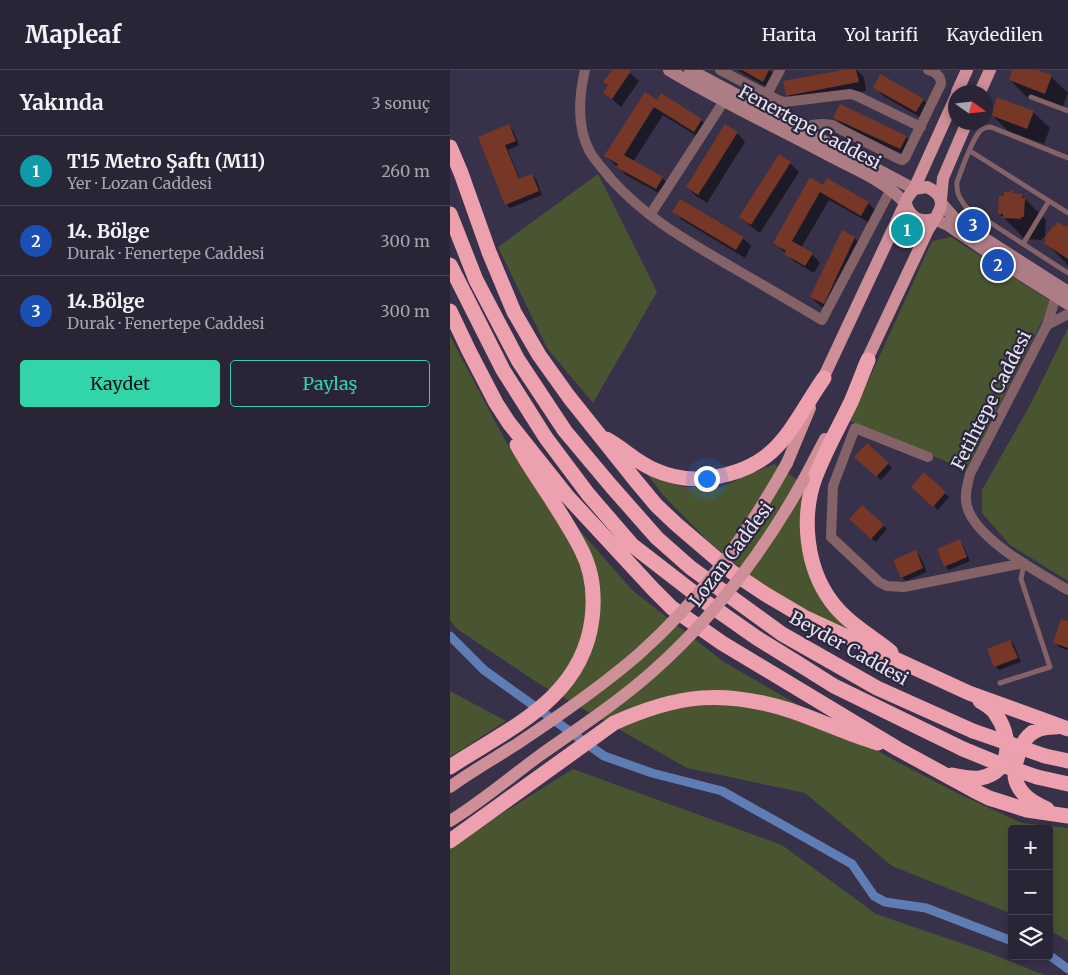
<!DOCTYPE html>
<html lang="tr">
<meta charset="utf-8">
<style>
:root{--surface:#292537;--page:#353142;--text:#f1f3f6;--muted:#a5a5ad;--line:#454252;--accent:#32d4a9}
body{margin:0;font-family:Merriweather,serif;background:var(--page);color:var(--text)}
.controls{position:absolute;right:15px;bottom:15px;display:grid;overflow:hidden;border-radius:5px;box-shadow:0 2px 8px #0003}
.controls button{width:45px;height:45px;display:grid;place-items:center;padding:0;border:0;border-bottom:1px solid var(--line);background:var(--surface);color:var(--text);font:25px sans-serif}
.compass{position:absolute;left:498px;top:15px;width:45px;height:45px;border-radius:50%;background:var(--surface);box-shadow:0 2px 8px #0003;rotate:104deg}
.you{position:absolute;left:256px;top:408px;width:18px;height:18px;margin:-12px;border:4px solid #fff;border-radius:50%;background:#1a73e8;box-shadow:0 0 0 8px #1a73e833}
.badge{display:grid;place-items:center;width:32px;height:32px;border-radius:50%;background:var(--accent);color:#fff;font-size:16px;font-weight:700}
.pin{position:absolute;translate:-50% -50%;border:2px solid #fff;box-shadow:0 1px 5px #0006}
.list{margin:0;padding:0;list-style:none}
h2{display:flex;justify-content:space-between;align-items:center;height:65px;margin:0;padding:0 20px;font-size:21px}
h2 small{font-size:16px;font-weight:400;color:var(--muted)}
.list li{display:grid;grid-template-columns:32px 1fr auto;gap:15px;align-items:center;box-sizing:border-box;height:70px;padding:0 20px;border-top:1px solid var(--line)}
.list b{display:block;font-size:19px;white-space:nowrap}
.list p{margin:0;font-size:16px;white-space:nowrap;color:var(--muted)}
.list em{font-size:16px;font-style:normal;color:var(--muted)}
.actions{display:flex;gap:10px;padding:15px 20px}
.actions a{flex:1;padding:11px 0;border:1px solid var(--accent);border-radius:5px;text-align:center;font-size:18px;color:var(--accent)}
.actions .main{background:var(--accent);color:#111}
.icon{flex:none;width:28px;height:28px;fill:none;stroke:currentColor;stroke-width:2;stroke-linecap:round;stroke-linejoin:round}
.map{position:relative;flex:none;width:618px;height:905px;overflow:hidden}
header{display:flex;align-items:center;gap:30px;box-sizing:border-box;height:70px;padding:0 25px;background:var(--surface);border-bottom:1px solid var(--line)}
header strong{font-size:24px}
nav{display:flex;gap:28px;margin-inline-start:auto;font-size:18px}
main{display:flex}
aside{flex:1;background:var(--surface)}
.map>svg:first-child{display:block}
</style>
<header>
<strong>Mapleaf</strong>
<nav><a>Harita</a><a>Yol tarifi</a><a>Kaydedilen</a></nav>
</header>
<main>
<aside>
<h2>Yakında<small>3 sonuç</small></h2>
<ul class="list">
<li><span class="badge" style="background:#0f9aa8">1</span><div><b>T15 Metro Şaftı (M11)</b><p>Yer · Lozan Caddesi</p></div><em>260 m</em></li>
<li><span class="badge" style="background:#1a4fb4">2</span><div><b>14. Bölge</b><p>Durak · Fenertepe Caddesi</p></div><em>300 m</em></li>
<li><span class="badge" style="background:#1a4fb4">3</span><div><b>14.Bölge</b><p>Durak · Fenertepe Caddesi</p></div><em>300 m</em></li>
</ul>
<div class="actions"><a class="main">Kaydet</a><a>Paylaş</a></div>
</aside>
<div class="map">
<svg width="618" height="905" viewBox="0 0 618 905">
<rect width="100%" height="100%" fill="#373149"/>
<!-- green -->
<path fill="#495530" d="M148,104L207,222L143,333L97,278L48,177Z
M501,167L602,232L516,400L400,351L482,171Z
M618,258V511L560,475L532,443V420L580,335Z
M0,266L62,383L182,520L274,592L444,690L505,722L572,753L618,758V871L599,860V759H562V844L442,796L355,723L237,698L91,615L7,559L0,550Z
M324,394L358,417L374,533L398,559L349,537L309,513L258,471L212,424L198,405L234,417H271Z
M0,621L56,651L0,687Z
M123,699L332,775L426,844L537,882L594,905H0V776Z"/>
<!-- shadow -->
<path fill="#0007" d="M168,0H177L189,11L171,37L154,22L159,16L155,12Z
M287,0H319L328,8L322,20Z
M400,0H407L414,7L416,21L346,34L337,25Z
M564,0H583L601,7L618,23L612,39L577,27L560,10Z
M425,17L473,30L481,38L475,50L433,26Z
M208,31L251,50L260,59L253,70L213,45L183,92L212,108L221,116L214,126L176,105L156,86Z
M583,42L600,58L594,74L558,61L542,45Z
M385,47L456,67L464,75L459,87L393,56Z
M59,56L63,60L69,75L58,80L70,110L82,105L86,109L92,125L60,138L56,134L29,67Z
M287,63L295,72L257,133L246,126L237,117Z
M329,86L340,93L349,102L310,163L299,155L290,147Z
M374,116L418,133L427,142L420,153L379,130L351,178L362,184L370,193L364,203L345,192L324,172Z
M563,122L566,125H571L596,150L595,168H592V170L575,169L550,144L555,127Z
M224,141L293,168L301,176L295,188L232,150Z
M458,155L466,163L460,169L452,161Z
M618,157V195L596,173Z
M404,168L413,176L382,242L370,236L361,227Z
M405,387L438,394L442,398L431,410Z
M474,404L499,427L488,440L463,417Z
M412,436L437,459L426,472L401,449Z
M509,471L513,475L520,491L499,500L495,496L488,480Z
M465,482L470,486L477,502L456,511L452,507Z
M618,553V580L609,577L605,573Z
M560,571L564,575L571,592L549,600L545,596Z"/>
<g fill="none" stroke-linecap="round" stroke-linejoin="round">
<!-- canal -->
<path stroke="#5f7db5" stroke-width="9" d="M0,566L34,600L154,686L202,703L272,721L402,794L424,826L435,832L476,838L562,871
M599,885L618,899"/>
</g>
<!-- building -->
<path fill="#763726" d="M162,0H179L181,1L162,29L153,23L158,15L153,12Z
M292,0H319L313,12Z
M393,0H406L409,12L336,26L333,11Z
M562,0H587L602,5L595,24L559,10Z
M430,4L474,29L466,42L423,18Z
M195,22L207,30L211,23L252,49L244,62L204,37L174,85L213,107L206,119L166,97L168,94L154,86Z
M547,27L584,41L577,59L540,45Z
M390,34L457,66L450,79L383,48Z
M59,54L66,71L55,75L69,109L82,104L89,121L55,135L28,67Z
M275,54L288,62L248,125L236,117Z
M329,84L341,92L301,155L289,147Z
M360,107L373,115L377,108L419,132L411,146L370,122L342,171L363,183L355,196L334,184L336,181L323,173Z
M561,120H563V123L572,124V128H575L574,147H571V149L553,148V144H548L549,126H554V122H560Z
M230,129L294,167L286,180L222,142Z
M608,152L616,157L618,154V189L594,173L596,170L594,168L604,155L605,156Z
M458,153L464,160L456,168L450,161Z
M392,160L405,167L374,234L360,227Z
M417,373L439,393L426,407L404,387Z
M474,402L496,422L483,437L461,417Z
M412,435L434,455L421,469L399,449Z
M510,469L517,487L494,497L487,479Z
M466,480L473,498L451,508L443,490Z
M611,549L618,551V578L603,573Z
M560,570L568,588L544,597L537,579Z"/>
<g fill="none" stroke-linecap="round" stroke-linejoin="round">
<!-- lane -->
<path stroke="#836368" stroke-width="5" d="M581,27L618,41
M520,81L618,143
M618,88L541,57C536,57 533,58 530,61C521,71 512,99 507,112C506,123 510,129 516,137L618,203
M573,174L599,131
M550,613L600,597L571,509L574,494"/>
<!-- street -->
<path stroke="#836368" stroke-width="10" d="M135,0C129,26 126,57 140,82C146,92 154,100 161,109C196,148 236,170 280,196C311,214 342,232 372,250L441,119
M270,0L328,30L335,32L400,24L407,26L471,57
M317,24L330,0
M350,60C362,54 369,53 382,55L447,88L452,90L455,88L491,14C491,6 486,2 478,0
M200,145L274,31
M606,226L597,255L520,404C517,416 513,430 519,442C533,473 589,503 618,520
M597,255L618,244
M478,387L405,358L383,416L381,467L429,512L437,516L454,517L574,493"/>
<!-- secondary -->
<path stroke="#ae7c84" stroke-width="12" d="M219,0C272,32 328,58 382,87C407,100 437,112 456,134
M240,0L464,119
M492,134L506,150L618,222
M484,149L498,155L558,196L618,234"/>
<!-- primary -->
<path stroke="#cf8f99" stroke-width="12" d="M507,22L517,0
M530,22L540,0
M464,119L506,26
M491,130L493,108L517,52
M456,134C460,148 471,153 484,149
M370,315L458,127L464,119L477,117C502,129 488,143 478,160L413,298
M337,393L360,338
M354,409L375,369"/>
<!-- highway -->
<path stroke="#eda0ad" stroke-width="15" d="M0,77L11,103L39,182L64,242L89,285L119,327L186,411L206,435L226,454L282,502L315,524L354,547L519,623L618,659
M0,144L26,210L68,290L115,361L162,417L207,468L241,498L332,564L427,618L523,661
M0,195L53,300L96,368L138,424L182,475L257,533L307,568L349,594L384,616L513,679
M0,241L19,281L46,333L59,353L117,426L203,519L222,538L272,573L448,679L523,720L539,728L577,740L618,746
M418,290C412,304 407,318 401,332C389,357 375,381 365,408C351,447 356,497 381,531C396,552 421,566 441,582
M156,369C173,378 187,393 205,400C223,408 245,411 265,407C330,396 340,357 374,308
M595,686L618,691
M0,697C59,658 132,629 142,549C145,525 142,500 131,479C112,442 87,410 67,375
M502,705C511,707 521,709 530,708C564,702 562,666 545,643C542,638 535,634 530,631
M587,707L618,714
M597,739C584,733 571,726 566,711C564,705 565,698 566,692C572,669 581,656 606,657
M0,771L164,653C228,624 275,619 342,641C371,651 398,664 428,673"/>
<!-- primary-bridge -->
<path stroke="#cf8f99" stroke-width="12" d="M0,717C22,701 45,688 67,674C109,646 151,617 189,584C252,528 296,466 337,393
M0,751C31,732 59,708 89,686C127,659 167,633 202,602C264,547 314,481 354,409"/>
<!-- highway-bridge -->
<path stroke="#eda0ad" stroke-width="15" d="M523,661L595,686
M513,679L552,695L587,707"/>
</g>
<g text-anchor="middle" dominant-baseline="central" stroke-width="4.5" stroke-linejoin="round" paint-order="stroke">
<!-- street labels -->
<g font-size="18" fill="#e7e5f4" stroke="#2d273e">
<text transform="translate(360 57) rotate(28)">Fenertepe Caddesi</text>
<text transform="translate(541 330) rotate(-63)">Fetihtepe Caddesi</text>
<text transform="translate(281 484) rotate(-53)">Lozan Caddesi</text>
<text transform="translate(399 578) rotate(29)">Beyder Caddesi</text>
</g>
</g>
</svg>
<div class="controls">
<button>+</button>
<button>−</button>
<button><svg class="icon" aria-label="layers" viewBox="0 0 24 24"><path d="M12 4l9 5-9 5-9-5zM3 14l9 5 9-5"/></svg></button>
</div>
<svg class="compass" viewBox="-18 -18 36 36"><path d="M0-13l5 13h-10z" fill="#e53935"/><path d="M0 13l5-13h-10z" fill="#a5a5ad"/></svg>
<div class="you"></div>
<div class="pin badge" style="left:457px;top:160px;background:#0f9aa8">1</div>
<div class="pin badge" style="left:548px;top:195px;background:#1a4fb4">2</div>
<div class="pin badge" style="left:523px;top:155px;background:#1a4fb4">3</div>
</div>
</main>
